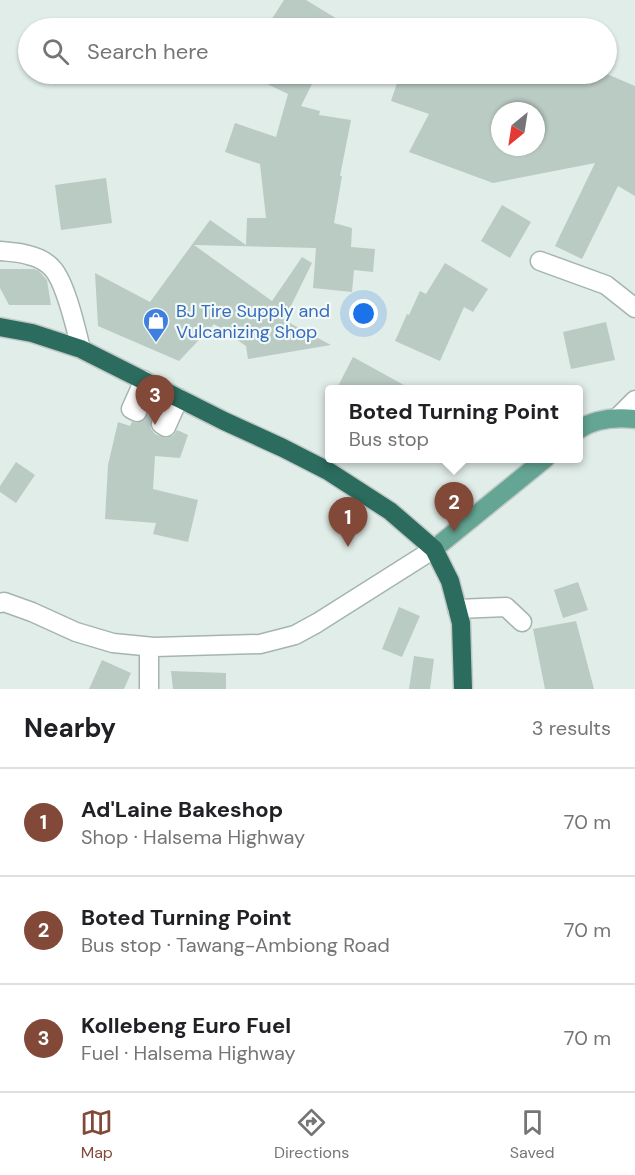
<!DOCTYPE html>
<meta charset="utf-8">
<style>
:root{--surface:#fff;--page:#f2f2f2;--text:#202124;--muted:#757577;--line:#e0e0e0;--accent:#824939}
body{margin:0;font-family:"DM Sans",sans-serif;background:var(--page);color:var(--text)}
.compass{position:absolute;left:491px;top:102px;width:54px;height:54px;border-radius:50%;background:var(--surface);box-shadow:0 2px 4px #0004;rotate:210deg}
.you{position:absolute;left:364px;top:314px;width:21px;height:21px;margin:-15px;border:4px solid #fff;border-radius:50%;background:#1a73e8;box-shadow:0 0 0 9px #1a73e833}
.badge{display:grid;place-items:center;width:39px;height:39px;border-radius:50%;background:var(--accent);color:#fff;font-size:20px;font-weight:700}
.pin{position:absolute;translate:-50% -50px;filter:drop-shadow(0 2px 3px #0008)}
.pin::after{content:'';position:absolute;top:32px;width:21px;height:18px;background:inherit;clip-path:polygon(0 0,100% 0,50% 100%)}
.popup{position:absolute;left:325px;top:385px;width:258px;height:78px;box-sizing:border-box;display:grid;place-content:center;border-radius:6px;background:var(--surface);filter:drop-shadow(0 2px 4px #0005);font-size:20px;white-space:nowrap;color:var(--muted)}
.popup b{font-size:22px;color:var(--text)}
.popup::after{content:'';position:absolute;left:50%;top:100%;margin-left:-12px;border:12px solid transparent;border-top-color:var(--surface)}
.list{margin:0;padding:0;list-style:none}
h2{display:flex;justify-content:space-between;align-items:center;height:78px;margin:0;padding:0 24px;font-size:26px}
h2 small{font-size:20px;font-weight:400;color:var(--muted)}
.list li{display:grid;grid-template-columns:39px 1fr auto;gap:18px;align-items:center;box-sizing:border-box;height:108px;padding:0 24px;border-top:2px solid var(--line)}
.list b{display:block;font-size:22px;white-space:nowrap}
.list p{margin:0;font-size:20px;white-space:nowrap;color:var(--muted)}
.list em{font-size:20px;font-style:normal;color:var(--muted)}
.icon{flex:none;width:33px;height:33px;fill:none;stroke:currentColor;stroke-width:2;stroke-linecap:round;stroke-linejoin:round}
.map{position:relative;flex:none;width:635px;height:689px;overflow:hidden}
.search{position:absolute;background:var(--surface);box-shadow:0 2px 4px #0004;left:18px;right:18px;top:18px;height:66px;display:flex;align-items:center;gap:15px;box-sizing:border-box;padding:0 21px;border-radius:33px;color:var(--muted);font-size:22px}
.sheet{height:402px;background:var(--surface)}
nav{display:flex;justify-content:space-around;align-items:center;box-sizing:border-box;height:84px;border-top:2px solid var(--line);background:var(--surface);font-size:16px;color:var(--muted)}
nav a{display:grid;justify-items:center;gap:3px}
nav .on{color:var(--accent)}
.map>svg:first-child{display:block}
</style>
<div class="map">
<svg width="635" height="689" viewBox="0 0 635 689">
<rect width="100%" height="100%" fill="#e1ede8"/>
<!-- building -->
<path fill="#bacbc3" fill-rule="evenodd" d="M284,0H306L352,28H266Z
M246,74H317L301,106L320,111L319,115L351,120L340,176H342L334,223L352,228L351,247L375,249L373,272L354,270L352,292L313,288L316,248L194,245L272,301L302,257L312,263L284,320L331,345L248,359L246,346L214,324L179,361L98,326L95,273L150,302L210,220L246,245L247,218H266L260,164L225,152L235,123L276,137L288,94Z
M400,74H607L635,86V196L618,186L582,259L555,246L595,163L493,183L409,152L429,114L391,101ZM500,111H536V147H500Z
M106,178L112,223L61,230L55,185Z
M502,205L531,222L510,258L481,241Z
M445,263L488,289L473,312L464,307L440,361L395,341L407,314L409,315L420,291L426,294Z
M0,269H34L39,271L47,280L51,305H9L0,288Z
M606,322L615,360L571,369L563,332Z
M353,357L413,390H336Z
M147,402L161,410L160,413L155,415L152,418L150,423L151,429L155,434L166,438L173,436L177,430L188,435L180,458L155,456L153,489L198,500L188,542L153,534L156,523L105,519L108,465L118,422L130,426L132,422L138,423L144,421L147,418L148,412L145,405Z
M16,462L35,475L16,503L0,492V486Z
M578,582L588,610L563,618L554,590Z
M399,607L420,616L402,657L382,649Z
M576,621L594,689H545L533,629Z
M414,656L434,659L430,689H409Z
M102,660L131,673L124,689H89Z
M171,671L226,673V689H173Z"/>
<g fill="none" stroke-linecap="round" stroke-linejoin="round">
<!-- minor-tunnel -->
<path stroke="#bbcac4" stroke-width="18" stroke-dasharray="18 9" stroke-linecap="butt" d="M137,412L161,424"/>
<defs>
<path id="minor" d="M0,251C9,252 20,252 28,255C37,257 47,262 53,269C66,284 76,329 81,349
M540,261L606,285L635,308
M137,412L131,409L144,380
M617,418L635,400
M161,424L166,427L179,398
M0,603L4,602L32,612L76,632L113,643L154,647L260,644L295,635L317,623L434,549
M457,609L506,607L522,622
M149,647V689"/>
<path id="major" d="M578,430C594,419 616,417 635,419
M434,549L546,458"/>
<path id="highway" d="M0,327L32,333L81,349L224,421L283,448L328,471L390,511L434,549L450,581L461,623L463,689"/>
</defs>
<!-- minor casing -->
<use href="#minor" stroke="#a4b5af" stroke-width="21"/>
<!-- major casing -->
<use href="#major" stroke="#c1c9c7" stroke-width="21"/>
<!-- highway casing -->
<use href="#highway" stroke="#c1c9c7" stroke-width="21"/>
<!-- minor -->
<use href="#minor" stroke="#fff" stroke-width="18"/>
<!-- major -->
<use href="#major" stroke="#64a593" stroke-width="18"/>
<!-- highway -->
<use href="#highway" stroke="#2b6c5e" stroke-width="18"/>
</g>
<!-- icons -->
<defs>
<symbol id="shop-pin" viewBox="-11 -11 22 30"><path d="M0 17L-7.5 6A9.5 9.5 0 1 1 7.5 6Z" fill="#3f7fe0" stroke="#f2f9f6"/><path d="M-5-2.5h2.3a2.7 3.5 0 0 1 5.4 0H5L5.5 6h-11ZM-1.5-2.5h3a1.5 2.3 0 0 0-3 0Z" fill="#fff"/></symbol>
</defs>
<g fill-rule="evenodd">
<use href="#shop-pin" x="141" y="306" width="30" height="40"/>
</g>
<g text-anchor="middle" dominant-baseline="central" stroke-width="4.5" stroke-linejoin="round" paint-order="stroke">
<!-- shop labels -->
<g font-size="18" fill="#366cbe" stroke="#f2f9f6" text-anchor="start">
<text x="176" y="311">BJ Tire Supply and<tspan x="176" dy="21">Vulcanizing Shop</tspan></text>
</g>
</g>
</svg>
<svg class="compass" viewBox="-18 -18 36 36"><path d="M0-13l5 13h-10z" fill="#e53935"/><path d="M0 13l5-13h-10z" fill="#757577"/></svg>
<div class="you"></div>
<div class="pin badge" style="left:348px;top:547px">1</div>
<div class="pin badge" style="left:454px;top:532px">2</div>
<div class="popup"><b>Boted Turning Point</b>Bus stop</div>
<div class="pin badge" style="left:155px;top:425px">3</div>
<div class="search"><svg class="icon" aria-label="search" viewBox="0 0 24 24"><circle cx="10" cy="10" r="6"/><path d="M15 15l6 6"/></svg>Search here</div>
</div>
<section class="sheet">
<h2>Nearby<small>3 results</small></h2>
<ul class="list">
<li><span class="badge">1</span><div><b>Ad'Laine Bakeshop</b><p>Shop · Halsema Highway</p></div><em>70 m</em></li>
<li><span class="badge">2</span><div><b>Boted Turning Point</b><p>Bus stop · Tawang-Ambiong Road</p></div><em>70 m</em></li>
<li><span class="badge">3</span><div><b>Kollebeng Euro Fuel</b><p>Fuel · Halsema Highway</p></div><em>70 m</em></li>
</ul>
</section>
<nav>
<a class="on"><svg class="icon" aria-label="map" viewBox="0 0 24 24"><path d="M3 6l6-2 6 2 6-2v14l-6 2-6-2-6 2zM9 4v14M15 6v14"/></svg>Map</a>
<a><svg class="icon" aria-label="directions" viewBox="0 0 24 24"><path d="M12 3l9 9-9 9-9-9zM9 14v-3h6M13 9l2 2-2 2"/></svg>Directions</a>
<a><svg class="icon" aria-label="saved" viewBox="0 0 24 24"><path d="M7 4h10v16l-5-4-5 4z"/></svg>Saved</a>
</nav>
